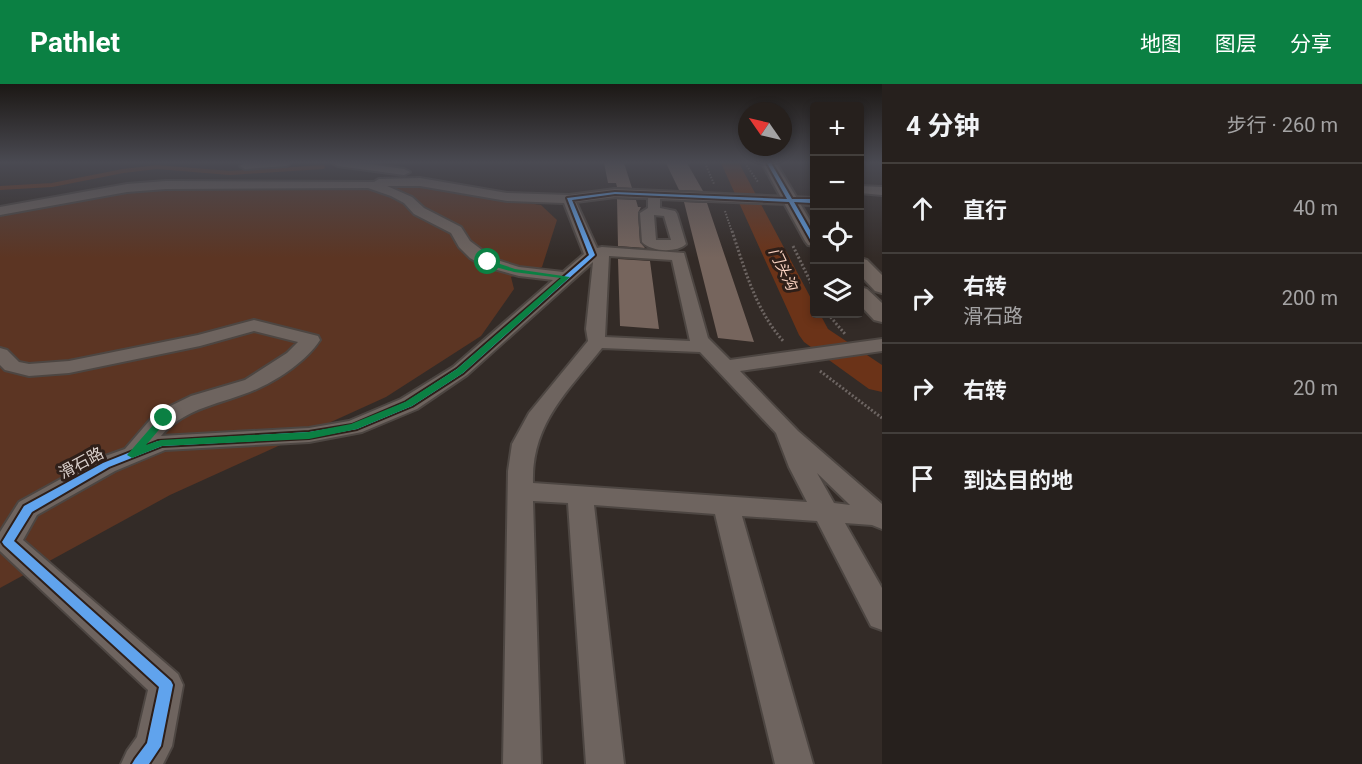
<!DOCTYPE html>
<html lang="zh">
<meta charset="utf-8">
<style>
:root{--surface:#26201d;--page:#322d2a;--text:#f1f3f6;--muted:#a4a3a4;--line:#423e3b;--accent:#0b8043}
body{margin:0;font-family:Roboto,"Noto Sans SC",sans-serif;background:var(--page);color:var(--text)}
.controls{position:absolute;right:18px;top:18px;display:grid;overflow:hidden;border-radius:6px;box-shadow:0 3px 9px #0003}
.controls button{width:54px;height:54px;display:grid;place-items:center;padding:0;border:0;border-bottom:2px solid var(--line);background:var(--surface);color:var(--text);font:30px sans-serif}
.compass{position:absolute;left:738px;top:18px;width:54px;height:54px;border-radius:50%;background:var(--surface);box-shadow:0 3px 9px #0003;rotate:304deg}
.stop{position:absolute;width:18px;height:18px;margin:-14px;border:4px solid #0b8043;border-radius:50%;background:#fff}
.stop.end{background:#0b8043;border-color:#fff;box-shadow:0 2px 6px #0008}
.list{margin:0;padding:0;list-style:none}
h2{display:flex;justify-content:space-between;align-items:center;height:78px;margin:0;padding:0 24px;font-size:26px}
h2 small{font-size:20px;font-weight:400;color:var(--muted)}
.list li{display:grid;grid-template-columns:39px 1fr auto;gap:18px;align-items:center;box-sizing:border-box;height:90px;padding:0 24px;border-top:2px solid var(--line)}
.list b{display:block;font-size:22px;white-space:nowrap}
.list p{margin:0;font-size:20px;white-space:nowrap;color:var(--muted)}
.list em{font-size:20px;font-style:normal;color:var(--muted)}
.icon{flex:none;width:33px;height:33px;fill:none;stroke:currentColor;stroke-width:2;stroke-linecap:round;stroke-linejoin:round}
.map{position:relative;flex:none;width:882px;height:680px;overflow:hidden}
header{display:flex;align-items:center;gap:36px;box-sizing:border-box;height:84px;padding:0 30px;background:var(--accent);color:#fff}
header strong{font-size:28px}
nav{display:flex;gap:33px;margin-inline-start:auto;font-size:21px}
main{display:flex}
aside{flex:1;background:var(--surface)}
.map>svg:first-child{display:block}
</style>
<header>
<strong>Pathlet</strong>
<nav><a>地图</a><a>图层</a><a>分享</a></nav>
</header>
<main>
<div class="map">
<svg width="882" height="680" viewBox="0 0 882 680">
<rect width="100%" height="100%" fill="#332b27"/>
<!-- green -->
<path fill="#5c3523" d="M418,103L541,121L557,136L542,183L511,193L514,205L481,252L386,313L170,411L0,504V132L102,111L191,104Z"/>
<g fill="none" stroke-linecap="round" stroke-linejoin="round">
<!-- stream -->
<path stroke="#6b3318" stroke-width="4" d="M0,104L52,101L123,87L157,83L230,89L323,83"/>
<!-- river -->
<path fill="#6b3318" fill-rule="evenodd" d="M721,79H739L814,220V230H820L828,245L882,281V308L869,305L804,258L799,251Z"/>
</g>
<!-- building -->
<path fill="#76655d" d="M604,79H624L632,104L617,103L616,99H608Z
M666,79H687L703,107L679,106Z
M617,115L636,116L638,123H641L638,129L640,158L645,164L618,162Z
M684,118L707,119L754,258L718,254Z
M618,175L650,177L659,245L620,242Z"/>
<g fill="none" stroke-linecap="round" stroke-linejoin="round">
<defs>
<path id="minor" d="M244,79H291L286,82L245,85L240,82Z
M333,79H361L404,85L410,88L404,91L338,82Z
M420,94L507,109L569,111L615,105L814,114V120L811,121L660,115V124L675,127L677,130L686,160C677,169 651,168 642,158L640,129L648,124V114L615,113L576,118L597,164L602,163L684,169L708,254L730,276L882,255V267L740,287L798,347L882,420V445L872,441L845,439L882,504V546L871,542L817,437L742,432L813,680H775L715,430L594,421L624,680H586L568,419L533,417L541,680H503L508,387L512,360L529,329L588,257L586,245L593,178L467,291L417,325L362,348L309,358L165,366L115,387L37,431L23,456L178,590L183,601L172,662L163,680H121L127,667L137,653L148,606L0,467V448L19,418L97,375L125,365L156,329L191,312L245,296L287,269L298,258L254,247L200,262L69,289L29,292L5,286L0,281V264L7,266L19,278L29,280L69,277L198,251L254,236L318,252L320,256C307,276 281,294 259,304C225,320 186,322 161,352L309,344L349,337L401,315L453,283L553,196L519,192L483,182L470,174L459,163L451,149L414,130L404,119L391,112L368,104L166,105L127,108L0,131V123L127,100L166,97L374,98L379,95ZM387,102H420L507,117L564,119L584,170L563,188L519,183L494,175L470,157L461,143L424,124L412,113ZM654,131L664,132L671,156H656ZM609,172L672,176L690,257L605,253ZM602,264L700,268L776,349L789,383L807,418L533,399C531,340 568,307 602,264ZM817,389L850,421L834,419Z
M860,102L882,103V111L860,109Z"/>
<path id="major" d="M762,79H776L814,143V162L808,161L805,157Z
M860,174L867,176L882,191V209L875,207L860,191Z
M860,203L867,205L882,219V238L874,236L860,221Z"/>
</defs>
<!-- minor casing -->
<use href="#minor" stroke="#4d4642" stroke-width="4"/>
<!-- major casing -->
<use href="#major" stroke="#4d4642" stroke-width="4"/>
<!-- path-far1 -->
<path stroke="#6d6562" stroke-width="2" stroke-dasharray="1.5 1.5" stroke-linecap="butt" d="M705,79L714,100
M745,79L758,98
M725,127L732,148"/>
<!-- path -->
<path stroke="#6d6562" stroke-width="3" stroke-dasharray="2 2" stroke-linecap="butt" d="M732,147C745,186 756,227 784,258
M793,162L814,205
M828,230L845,250
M820,287L882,334"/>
<!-- minor -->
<use href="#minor" fill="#6e645f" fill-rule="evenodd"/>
<!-- major -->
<use href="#major" fill="#6f645e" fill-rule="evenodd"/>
<defs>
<path id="cycleway" d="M767,79H771L792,115H811L814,117L811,119L794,118L814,153V159L811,157L789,118L615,110L572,116L595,171L594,172L463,289L412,322L357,345L309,354L162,362L109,383L32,428L14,457L171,597L173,601L161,662L149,680H132L135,675L147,659L159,603L4,461L2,458L24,422L103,379L158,357L309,348L352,341L406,318L457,285L589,171L567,114L615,108L787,115Z"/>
</defs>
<!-- cycleway casing -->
<use href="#cycleway" stroke="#2e1f19" stroke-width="4"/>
<!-- cycleway -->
<use href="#cycleway" fill="#60a3ed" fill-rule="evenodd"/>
</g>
<!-- sky -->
<linearGradient id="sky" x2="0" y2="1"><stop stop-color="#1c1815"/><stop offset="0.45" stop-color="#4a4a52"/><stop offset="1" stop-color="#4a4a52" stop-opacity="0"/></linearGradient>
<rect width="882" height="174" fill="url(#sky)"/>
<!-- route -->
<path fill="#0b8043" d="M488,176L515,185L570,193L463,289L412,322L357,345L309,355L162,362L132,374L127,371L161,332L164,331L169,334L146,361L161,356L309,348L351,340L405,318L457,285L561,194L514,188L485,180Z"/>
<g text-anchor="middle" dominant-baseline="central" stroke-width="6" stroke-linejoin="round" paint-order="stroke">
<!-- far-water labels -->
<g font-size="15" font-style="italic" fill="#f9d2c1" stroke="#2e1f19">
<text transform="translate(783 185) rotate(64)">门头沟</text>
</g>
<!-- street labels -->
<g font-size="16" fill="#d9cfcb" stroke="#2e1f19">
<text transform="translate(81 379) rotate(-28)">滑石路</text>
</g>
</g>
</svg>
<div class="controls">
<button>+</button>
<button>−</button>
<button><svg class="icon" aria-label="locate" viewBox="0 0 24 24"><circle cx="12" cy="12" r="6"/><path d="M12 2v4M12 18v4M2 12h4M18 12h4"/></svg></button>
<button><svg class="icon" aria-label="layers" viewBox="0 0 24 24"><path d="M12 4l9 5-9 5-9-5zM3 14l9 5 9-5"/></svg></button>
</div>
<svg class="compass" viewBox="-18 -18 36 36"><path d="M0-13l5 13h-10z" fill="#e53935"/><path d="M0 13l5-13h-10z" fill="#a4a3a4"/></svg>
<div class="stop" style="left:488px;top:178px"></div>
<div class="stop end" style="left:164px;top:334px"></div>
</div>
<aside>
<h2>4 分钟<small>步行 · 260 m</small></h2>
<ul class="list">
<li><svg class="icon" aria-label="ahead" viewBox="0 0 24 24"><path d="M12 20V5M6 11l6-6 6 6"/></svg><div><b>直行</b></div><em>40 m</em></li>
<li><svg class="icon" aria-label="right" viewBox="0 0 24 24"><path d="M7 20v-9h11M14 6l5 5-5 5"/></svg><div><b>右转</b><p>滑石路</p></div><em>200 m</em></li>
<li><svg class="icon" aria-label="right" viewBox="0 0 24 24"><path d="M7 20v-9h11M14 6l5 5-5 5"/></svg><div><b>右转</b></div><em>20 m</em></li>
<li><svg class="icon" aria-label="arrive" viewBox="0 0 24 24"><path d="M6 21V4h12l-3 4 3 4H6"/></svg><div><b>到达目的地</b></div></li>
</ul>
</aside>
</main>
